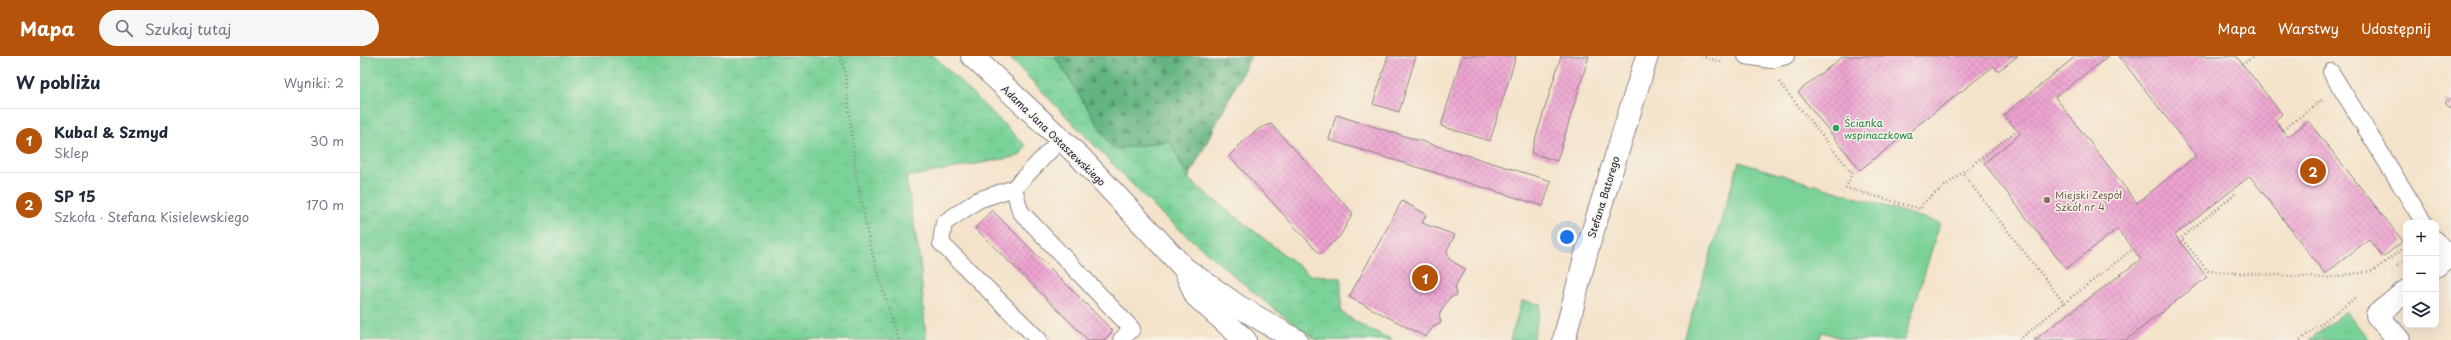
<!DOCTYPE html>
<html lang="pl">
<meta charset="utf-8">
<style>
:root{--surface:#fff;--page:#f6f6f7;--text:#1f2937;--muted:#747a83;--line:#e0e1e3;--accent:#b45309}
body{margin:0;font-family:"Playpen Sans",sans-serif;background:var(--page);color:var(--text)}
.controls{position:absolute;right:12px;bottom:12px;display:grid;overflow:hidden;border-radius:8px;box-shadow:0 4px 16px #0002}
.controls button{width:36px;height:36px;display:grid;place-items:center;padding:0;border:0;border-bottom:1px solid var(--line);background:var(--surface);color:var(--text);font:20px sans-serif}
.you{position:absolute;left:1207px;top:181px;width:14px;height:14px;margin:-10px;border:3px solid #fff;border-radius:50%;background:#1a73e8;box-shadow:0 0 0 6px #1a73e833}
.badge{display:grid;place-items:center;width:26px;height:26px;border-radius:50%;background:var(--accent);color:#fff;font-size:13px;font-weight:700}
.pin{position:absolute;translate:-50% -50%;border:2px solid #fff;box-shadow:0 1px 4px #0006}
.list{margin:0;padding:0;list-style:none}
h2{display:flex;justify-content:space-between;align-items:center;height:52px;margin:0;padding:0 16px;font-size:17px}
h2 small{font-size:13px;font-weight:400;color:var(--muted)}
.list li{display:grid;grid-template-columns:26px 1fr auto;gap:12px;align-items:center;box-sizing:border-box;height:64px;padding:0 16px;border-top:1px solid var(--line)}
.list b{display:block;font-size:15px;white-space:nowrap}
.list p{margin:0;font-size:13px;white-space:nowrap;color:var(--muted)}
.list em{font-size:13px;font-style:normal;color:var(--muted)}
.icon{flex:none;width:22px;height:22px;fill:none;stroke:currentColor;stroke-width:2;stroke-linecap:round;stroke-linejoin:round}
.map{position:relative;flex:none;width:2091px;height:284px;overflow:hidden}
header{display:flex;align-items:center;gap:24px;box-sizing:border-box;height:56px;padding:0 20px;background:var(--accent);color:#fff}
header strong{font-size:19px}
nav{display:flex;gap:22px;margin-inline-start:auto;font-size:14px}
.search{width:280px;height:36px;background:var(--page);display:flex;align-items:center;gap:10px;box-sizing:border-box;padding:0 14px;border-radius:22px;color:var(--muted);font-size:15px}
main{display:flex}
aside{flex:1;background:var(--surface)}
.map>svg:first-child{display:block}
</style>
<header>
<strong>Mapa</strong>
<div class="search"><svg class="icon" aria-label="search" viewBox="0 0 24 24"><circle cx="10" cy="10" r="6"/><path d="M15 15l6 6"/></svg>Szukaj tutaj</div>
<nav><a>Mapa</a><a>Warstwy</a><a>Udostępnij</a></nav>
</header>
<main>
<aside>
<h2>W pobliżu<small>Wyniki: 2</small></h2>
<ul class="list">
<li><span class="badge">1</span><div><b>Kubal &amp; Szmyd</b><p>Sklep</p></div><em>30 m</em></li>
<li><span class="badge">2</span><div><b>SP 15</b><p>Szkoła · Stefana Kisielewskiego</p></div><em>170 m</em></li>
</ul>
</aside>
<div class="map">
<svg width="2091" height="284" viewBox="0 0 2091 284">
<defs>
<pattern id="grass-tufts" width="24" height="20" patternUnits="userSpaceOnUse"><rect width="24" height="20" fill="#7ad298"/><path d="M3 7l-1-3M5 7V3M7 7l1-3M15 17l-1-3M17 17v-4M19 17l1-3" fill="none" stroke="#69b484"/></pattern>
<pattern id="forest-firs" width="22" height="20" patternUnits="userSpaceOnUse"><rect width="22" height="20" fill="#63b480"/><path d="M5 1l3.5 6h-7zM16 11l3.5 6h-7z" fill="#51926a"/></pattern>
<pattern id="building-cross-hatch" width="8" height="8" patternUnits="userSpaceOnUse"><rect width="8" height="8" fill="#eca3cf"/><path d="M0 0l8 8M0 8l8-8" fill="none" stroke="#ca8cb3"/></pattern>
</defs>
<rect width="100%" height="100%" fill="#f7f3e8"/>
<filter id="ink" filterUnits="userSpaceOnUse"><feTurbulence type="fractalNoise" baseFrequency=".025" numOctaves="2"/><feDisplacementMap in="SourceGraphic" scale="8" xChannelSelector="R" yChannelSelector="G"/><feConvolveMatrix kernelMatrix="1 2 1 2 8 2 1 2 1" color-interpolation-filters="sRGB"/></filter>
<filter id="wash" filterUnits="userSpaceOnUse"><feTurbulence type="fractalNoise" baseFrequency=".012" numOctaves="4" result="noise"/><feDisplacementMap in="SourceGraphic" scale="16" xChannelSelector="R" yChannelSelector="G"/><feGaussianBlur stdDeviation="0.9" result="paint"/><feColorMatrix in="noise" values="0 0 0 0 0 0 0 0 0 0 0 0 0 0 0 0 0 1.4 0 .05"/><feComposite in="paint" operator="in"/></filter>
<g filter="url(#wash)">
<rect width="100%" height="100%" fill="#f4e3ca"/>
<!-- grass -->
<path fill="url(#grass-tufts)" stroke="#4e7a6a" d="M0,0H574L666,90L659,100L546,121L560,205L566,284H0Z
M648,0H695L753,93L810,85L828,123L950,219L981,222V256L1003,270L1033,284H956L904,245L798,155Z
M1162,245L1181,248L1173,284H1150Z
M1986,255L2009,284H1949Z"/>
<!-- forest -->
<path fill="url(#forest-firs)" stroke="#426b5e" d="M695,0H891L828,123L810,85L753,93Z"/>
<!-- pitch -->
<path fill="#7ad298" stroke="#4e7a6a" d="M1379,106L1580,167L1544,284H1487L1462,276L1459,284H1324Z"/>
<g id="blocks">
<!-- building -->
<path fill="url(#building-cross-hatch)" d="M1028,0H1056L1039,56L1013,48Z
M1102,0H1156L1130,85L1081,70Z
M1201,0H1229L1197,105L1171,97Z
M1483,0H1658L1638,15L1634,10L1500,114L1438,36Z
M1716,0H1749L1695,41L1777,147L1836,100L1759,0H1876L1922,58L1915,64L1928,81L1948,65L2043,185L2023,201L2009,183L1965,218L1890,120L1815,179L1847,221L1766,284H1674L1781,203L1757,173L1706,213L1624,107L1660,78L1644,59Z
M2091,41V53L2085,47Z
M976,59L1191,125L1183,150L969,84Z
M911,68L993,157L980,180L960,198L869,100L887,82L900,72Z
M1042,145L1066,158L1062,167L1095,179L1087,194L1089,203L1105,213L1095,231L1097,239L1089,242L1079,259L1081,267L1073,271L1066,281L989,241Z
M632,154L753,275L744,284H728L615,172Z"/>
</g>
</g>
<g filter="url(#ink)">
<use href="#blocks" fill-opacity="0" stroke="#8b8282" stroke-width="1"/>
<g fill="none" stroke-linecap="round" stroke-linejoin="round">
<defs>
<path id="service" d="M1386,0L1411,4L1426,0
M1971,16L2064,167
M654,132L660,155L772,273L761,284
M2076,183L2089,199
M679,284L581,187L584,167L618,144L654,132L701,83"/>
<path id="minor" d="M2076,210L2091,197
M2039,284L2017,259L2046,235"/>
<path id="tertiary" d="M612,0L720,101L824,212L878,250L936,284
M824,212L836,240L885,284
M1204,284L1227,194L1287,0"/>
</defs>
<!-- service casing -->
<use href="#service" stroke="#8b8282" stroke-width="18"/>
<!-- minor casing -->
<use href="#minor" stroke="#8b8282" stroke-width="24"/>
<!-- tertiary casing -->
<use href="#tertiary" stroke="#8b8282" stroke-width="24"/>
<!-- path -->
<path stroke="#8b8282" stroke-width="2.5" stroke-dasharray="1 3" stroke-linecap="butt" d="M480,0L485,14L496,118L510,190L538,284
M1341,0L1364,7
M1882,9L1894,0
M1419,26L1492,117L1486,132L1561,153L1563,147L1657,74
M1923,74L1962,44
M1603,118L1704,247L1773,193
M1875,138L1821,182L1848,215L1965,222L2013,215L2046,190
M2037,210L2046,203
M1659,284L1704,247
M1940,284L1996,241"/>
<!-- service -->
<use href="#service" stroke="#fff" stroke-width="16"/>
<!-- minor -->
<use href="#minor" stroke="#fff" stroke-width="22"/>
<!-- tertiary -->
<use href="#tertiary" stroke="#fff" stroke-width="22"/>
</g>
</g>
<!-- markers -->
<circle fill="#2e9e5b" stroke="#f7f3e8" stroke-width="1.5" cx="1476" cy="72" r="4"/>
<circle fill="#8d6e63" stroke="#f7f3e8" stroke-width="1.5" cx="1687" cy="144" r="4"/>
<g text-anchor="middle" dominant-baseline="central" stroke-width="3" stroke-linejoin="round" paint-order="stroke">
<!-- leisure labels -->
<g font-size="10" fill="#27864d" stroke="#f7f3e8" text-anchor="start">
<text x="1484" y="66">Ścianka<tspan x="1484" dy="12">wspinaczkowa</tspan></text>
</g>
<!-- street labels -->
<g font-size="10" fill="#22223b" stroke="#f7f3e8">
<text transform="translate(694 79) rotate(44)">Adama Jana Ostaszewskiego</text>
<text transform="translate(1243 141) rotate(-73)">Stefana Batorego</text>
</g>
<!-- education labels -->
<g font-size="10" fill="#785e54" stroke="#f7f3e8" text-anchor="start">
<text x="1695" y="138">Miejski Zespół<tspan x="1695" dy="12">Szkół nr 4</tspan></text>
</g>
</g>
</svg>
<div class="controls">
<button>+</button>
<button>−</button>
<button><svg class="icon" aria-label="layers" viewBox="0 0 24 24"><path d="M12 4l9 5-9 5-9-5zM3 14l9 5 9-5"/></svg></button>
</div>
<div class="you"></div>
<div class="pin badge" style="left:1065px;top:222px">1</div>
<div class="pin badge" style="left:1953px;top:115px">2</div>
</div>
</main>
